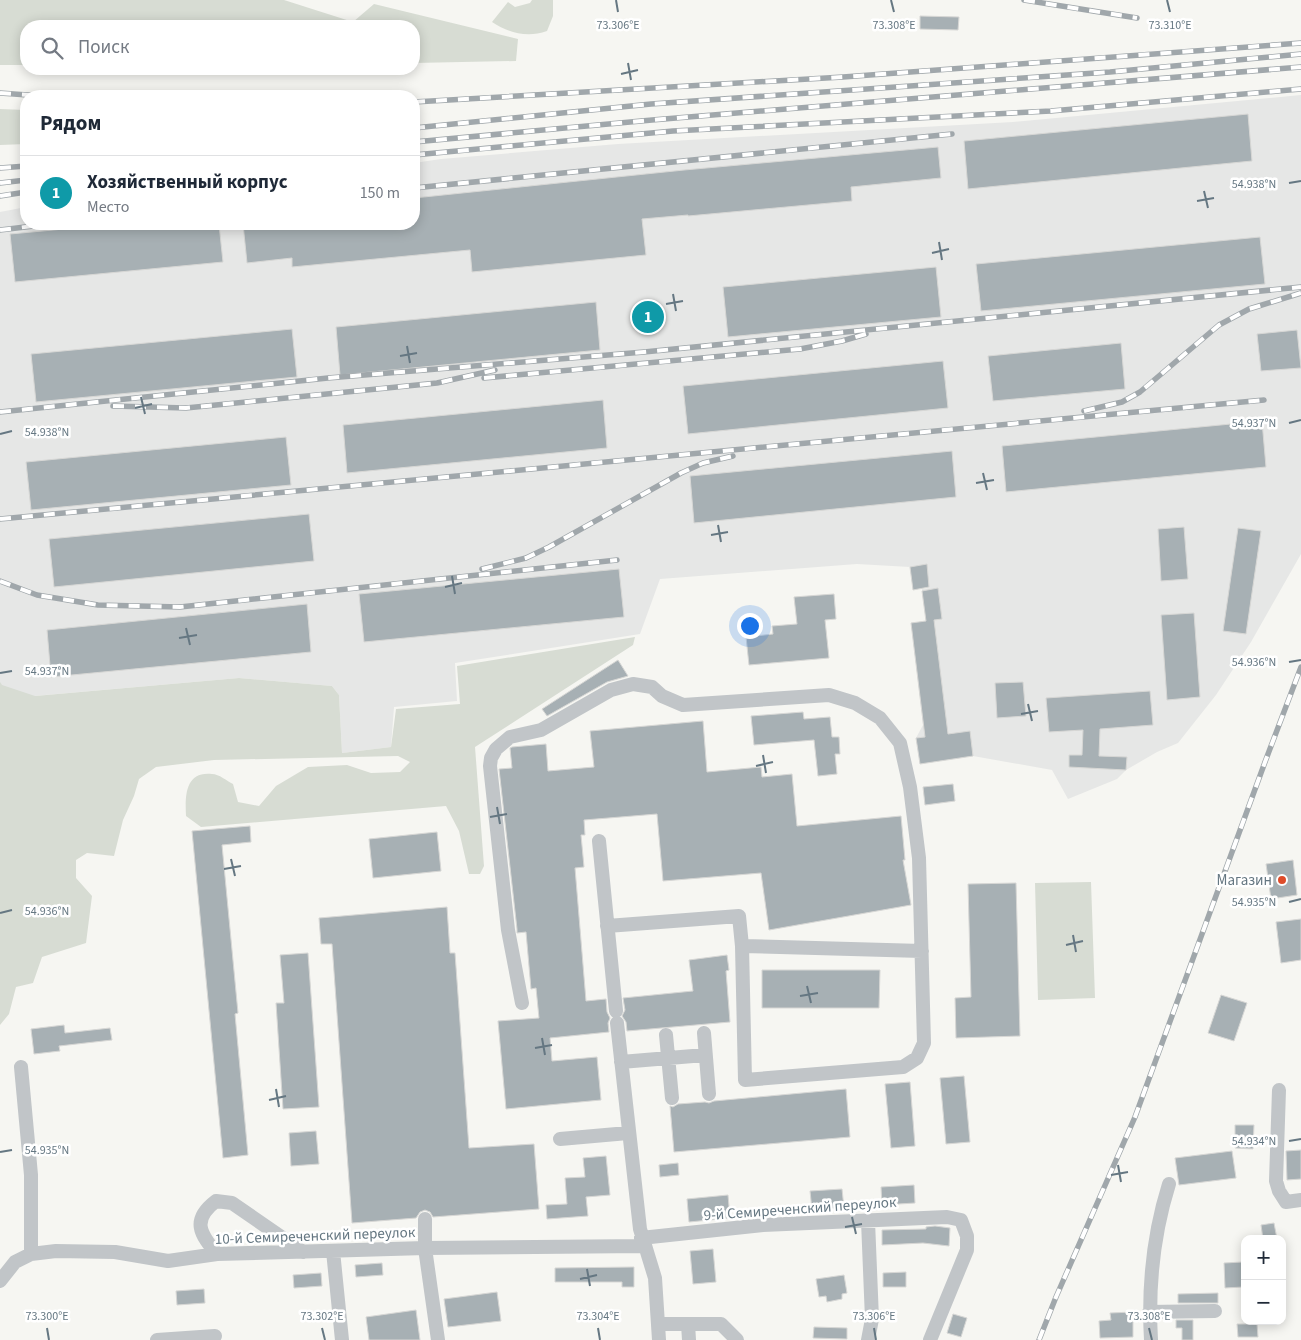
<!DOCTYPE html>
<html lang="ru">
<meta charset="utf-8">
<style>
:root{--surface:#fff;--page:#f6f6f7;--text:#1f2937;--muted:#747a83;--line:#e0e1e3;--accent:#de4c2a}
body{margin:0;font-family:"Source Sans 3",sans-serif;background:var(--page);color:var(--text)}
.controls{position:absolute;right:15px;bottom:15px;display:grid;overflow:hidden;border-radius:10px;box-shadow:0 2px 12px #0003}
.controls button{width:45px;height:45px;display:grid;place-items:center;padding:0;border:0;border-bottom:1px solid var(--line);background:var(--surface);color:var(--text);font:25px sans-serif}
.you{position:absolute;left:749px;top:625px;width:18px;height:18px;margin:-12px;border:4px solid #fff;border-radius:50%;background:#1a73e8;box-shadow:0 0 0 8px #1a73e833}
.badge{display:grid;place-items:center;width:32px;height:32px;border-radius:50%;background:var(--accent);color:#fff;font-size:16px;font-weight:700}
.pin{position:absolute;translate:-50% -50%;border:2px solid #fff;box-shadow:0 1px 5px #0006}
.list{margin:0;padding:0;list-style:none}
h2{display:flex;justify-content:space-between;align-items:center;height:65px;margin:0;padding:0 20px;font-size:21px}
h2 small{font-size:16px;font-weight:400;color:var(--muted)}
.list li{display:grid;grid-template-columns:32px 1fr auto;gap:15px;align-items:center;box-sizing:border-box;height:75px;padding:0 20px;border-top:1px solid var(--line)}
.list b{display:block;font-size:19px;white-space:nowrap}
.list p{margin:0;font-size:16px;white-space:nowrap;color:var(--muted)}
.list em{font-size:16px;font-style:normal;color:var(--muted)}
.icon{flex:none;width:28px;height:28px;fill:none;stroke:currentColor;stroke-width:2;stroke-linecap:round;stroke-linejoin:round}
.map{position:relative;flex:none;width:1301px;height:1340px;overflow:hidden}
.search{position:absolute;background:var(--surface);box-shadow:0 2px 12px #0003;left:20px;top:20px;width:400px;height:55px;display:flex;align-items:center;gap:12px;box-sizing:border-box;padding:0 18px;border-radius:20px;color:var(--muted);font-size:19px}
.panel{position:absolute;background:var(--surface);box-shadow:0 2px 12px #0003;left:20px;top:90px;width:400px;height:140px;border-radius:20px}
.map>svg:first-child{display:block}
</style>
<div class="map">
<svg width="1301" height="1340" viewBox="0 0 1301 1340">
<rect width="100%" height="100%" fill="#f6f6f2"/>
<!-- built -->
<path fill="#e6e7e6" d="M1301,95V554L1251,642L1216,695L1178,743L1157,752L1126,770L1117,779L1068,799L1052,770L973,756L970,732L916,738L923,725L911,623L926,621L922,589L929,588L926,564L910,567L857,564L660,579L640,634L455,663L457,701L394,707L391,747L342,753L339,695L332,686L239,678L0,699V212L26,207V224H414V163L441,159L618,144L1013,122Z"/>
<!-- green -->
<path fill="#d7dcd3" d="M0,0H284L353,22L374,4L518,39L516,61L414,63V26H26V65H0Z
M532,0H553V16L547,31C527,38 509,33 492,22L508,2L515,7L530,3Z
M0,109L26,110V144L0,145Z
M635,637L633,645L475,747L484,866L480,874H469L459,831L446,806L201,827L186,816C185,796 185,771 212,774C219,774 227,781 233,784L238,802L259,806L276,786L308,767L347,765L371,773L400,772L410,762L398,756L214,760L156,767L139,779L134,796L123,820L114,856L87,853L76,860V878L92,896L86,943L42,957L33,983L16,987L9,1014L0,1025V682L2,685L35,696L239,678L332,686L339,695L342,753L391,747L396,709L460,704L457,666Z
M1091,882L1095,998L1038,1000L1035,883Z"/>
<!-- building -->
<path fill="#a7b0b4" stroke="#d7d7d5" d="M920,16L959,17L958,30L920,29Z
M1248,114L1252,161L968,189L964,141Z
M938,147L941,178L851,187L852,201L688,216V215L642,219L646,255L472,272L470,250L292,267V258L247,263L243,224H414V198L684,170Z
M118,224H219L223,262L15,282L10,234Z
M1260,237L1265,284L981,311L976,264Z
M936,267L941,317L728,337L723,287Z
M596,302L600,350L340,375L336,327Z
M655,302L658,331L640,333L638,304Z
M292,329L297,377L36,402L31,354Z
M1297,330L1301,368L1261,371L1257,334Z
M1121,343L1125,389L993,401L988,356Z
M943,361L948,408L688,434L683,386Z
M603,400L607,448L347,473L343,425Z
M1262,421L1266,467L1006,492L1002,446Z
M286,437L291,485L31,510L26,462Z
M952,451L956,497L694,523L690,476Z
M309,514L314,561L54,587L49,539Z
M1184,527L1188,579L1161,581L1158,529Z
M1238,528L1261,531L1246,634L1223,631Z
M927,564L929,587L913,590L910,567Z
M619,569L624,617L364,642L359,594Z
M938,588L942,619L934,620L948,734L970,731L973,756L920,764L916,738L925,737L911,623L926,621L922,591Z
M834,594L836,619L825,620L829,658L749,665L746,637L773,634L772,626L797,624L794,597Z
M307,604L311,652L51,677L47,630Z
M1194,613L1200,697L1167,700L1161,615Z
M618,660L628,676L607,682L547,716L542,709Z
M1023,682L1026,716L997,718L995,683Z
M1150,691L1153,725L1100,729L1099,756L1127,757L1126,770L1069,767V755H1082L1083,730L1049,732L1046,698Z
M803,712L804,719L830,717L832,737H839L840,754H835L837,774L818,776L814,740L754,745L751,716Z
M703,721L707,772L761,767L762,777L792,774L797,826L901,816L905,860H903L911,905L769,930L761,873L663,881L657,814L584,820L585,835H581L584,867L575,868L586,1001L606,999L607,1012L610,1018L608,1023L609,1032L550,1038L552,1061L597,1057L601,1100L506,1109L498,1021L539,1018L536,988L531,989L526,932L517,933V929L499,769L512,768L510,748L512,747L546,744L548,771L594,767L590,731Z
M953,784L955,801L925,805L923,787Z
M250,826L251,842L222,845L238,1013L235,1014L248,1155L223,1158L192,831Z
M437,832L441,871L373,878L369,839Z
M1293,860L1297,895L1271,899L1266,864Z
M1016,883L1020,1036L956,1038L955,998L971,997L968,884Z
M447,907L450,953H455L469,1148L534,1144L539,1209L433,1217L430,1212L425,1210L420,1212L416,1218L352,1223L332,944H321L319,918Z
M1301,919V960L1281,963L1276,922Z
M308,953L319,1107L283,1109L276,1003H284L280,955Z
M727,955L729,970L726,971L730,1022L627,1031L626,1022L622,1016L625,1010L623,998L693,991L689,960Z
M762,970H880L879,1008H762Z
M1221,995L1247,1003L1234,1041L1208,1033Z
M64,1025L65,1033L110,1028L112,1040L59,1046L60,1051L34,1054L31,1029Z
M964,1076L970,1142L946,1144L940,1078Z
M910,1082L915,1146L891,1148L885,1084Z
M846,1089L850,1137L674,1152L670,1106L673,1107L678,1104L705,1102L709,1103L714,1101Z
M1235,1125H1254L1253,1149L1235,1148Z
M316,1131L319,1164L291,1166L289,1133Z
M1301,1150V1179L1287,1180L1286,1151Z
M1232,1151L1236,1178L1179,1185L1175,1158Z
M606,1156L610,1195L586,1197L588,1216L547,1219L546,1205L567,1204L565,1178L585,1177L583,1158Z
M678,1163L679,1175L660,1177L659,1165Z
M914,1185L915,1203L882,1205L881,1187Z
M842,1189L844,1208L812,1210L810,1191Z
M728,1195L730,1218L689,1222L687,1199Z
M1274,1223L1277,1239H1263L1261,1225Z
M935,1226L950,1228L949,1246L923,1243L882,1245V1230L926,1229V1227Z
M713,1249L716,1282L693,1284L690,1251Z
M1243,1262V1287L1225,1288L1224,1263Z
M382,1263L383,1275L356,1277L355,1265Z
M634,1267V1287H622V1282H555V1268Z
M906,1272V1287H883V1273Z
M321,1273L322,1286L294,1288L293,1275Z
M844,1275L847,1293L842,1294V1299L827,1302L826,1296L819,1297L816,1279Z
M204,1289L205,1303L177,1305L176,1291Z
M497,1292L501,1321L448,1327L444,1299Z
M1218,1293V1303H1178V1294Z
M416,1310L420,1340H369L366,1317Z
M1133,1312V1337L1100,1338L1099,1321L1111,1320L1110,1313Z
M953,1314L967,1318L961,1337L947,1333Z
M1176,1320H1193V1340H1182V1328H1176Z
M1237,1324H1257L1258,1337H1238Z
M814,1327L847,1328V1339L813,1338Z"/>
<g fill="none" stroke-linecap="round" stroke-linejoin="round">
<!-- minor -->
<path stroke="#c1c5c8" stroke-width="14" d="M599,841L616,1011
M742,946L922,951
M522,1003L508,930L490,766L491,758L496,749L510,737L541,730L611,690L633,684L652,687L662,696L683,705L829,695L855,703L880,718L900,743L910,787L919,858L924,1043L917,1058L903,1067L745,1080L742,946L739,916L607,926
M617,1023L640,1229L655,1278L659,1340
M704,1033L709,1094
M666,1035L672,1098
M621,1062L705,1055
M21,1067L31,1175V1254
M1279,1090L1276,1181L1279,1191L1286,1202L1301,1200
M560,1139L628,1133
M425,1219V1248L438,1340
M868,1221L872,1319L868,1340
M641,1238L763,1225L947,1217L961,1220L967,1236V1250L930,1340
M333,1251L342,1340
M217,1254C200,1234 191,1220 216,1201L232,1203L303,1252
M0,1281L15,1262L31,1254L56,1251L115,1252L168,1261L217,1254L425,1248L644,1246
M1149,1312L1215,1311
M658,1324H721L737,1340
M688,1324L689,1340
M157,1340L215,1336
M1151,1340C1148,1287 1153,1235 1169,1184"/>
<defs>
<path id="rail" d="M1024,0L1137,18
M0,93L41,96
M414,102L843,77L1301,43
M414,128L651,104L1110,72L1301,54
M414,142L652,120L1301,67
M414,155L673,131L1051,111L1301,89
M0,168L26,166
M0,183L26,180
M414,188L952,134
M0,196L26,192
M0,230L50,224
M484,378L800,349L842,341L866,334
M113,406L186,408L437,383L495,370
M1084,411L1122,402L1140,392L1219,325L1249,309L1301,293
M0,412L328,378L644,352L1301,287
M0,519L1264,400
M482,569L526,558L549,547L681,473L703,463L733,456
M0,581L37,595L98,605L180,607L617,560
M1039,1340L1056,1297L1135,1117L1265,762L1301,667"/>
</defs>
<!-- rail casing -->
<use href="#rail" stroke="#a0a7ab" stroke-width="5.5"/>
<!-- rail -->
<use href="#rail" stroke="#fff" stroke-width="4" stroke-dasharray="11" stroke-linecap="butt"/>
</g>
<!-- ticks -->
<path fill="none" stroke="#657782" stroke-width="2" d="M616,0L618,12M891,0L894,12M1167,0L1170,12M628,63L631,80M621,74L638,70M1289,183L1301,181M1204,191L1208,208M1197,201L1214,198M939,242L942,260M932,253L949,249M673,294L676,311M666,304L683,301M407,346L410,363M400,356L417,353M141,397L145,414M135,408L152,404M1289,423L1301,420M0,434L12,431M983,473L987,490M976,483L994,480M718,525L721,542M711,535L728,532M452,576L455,594M445,587L462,583M186,628L190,645M179,638L197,635M1289,662L1301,660M0,673L12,671M1028,704L1032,721M1021,714L1038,711M763,755L766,773M756,766L773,762M497,807L500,824M490,817L507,814M231,859L235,876M224,869L241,866M1289,902L1301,899M0,913L12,910M1073,935L1076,952M1066,945L1083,941M807,986L811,1003M800,996L818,993M542,1038L545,1055M535,1048L552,1045M276,1089L279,1107M269,1100L286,1096M1289,1141L1301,1139M0,1152L12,1150M1118,1165L1121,1182M1111,1175L1128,1172M852,1217L856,1234M845,1227L862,1224M587,1269L590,1286M580,1279L597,1275M47,1328L49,1340M322,1328L325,1340M598,1328L600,1340M874,1328L876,1340M1149,1328L1152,1340"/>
<!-- markers -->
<circle fill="#de4c2a" stroke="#fff" stroke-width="2" cx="1282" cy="880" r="5"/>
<g text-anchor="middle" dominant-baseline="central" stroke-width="5" stroke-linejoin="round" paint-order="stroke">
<!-- poi labels -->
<g font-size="15" fill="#657782" stroke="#fff" text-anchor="end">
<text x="1272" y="880">Магазин</text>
</g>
<!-- street labels -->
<g font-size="15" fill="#657782" stroke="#fff">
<text transform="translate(800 1209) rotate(-4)">9-й Семиреченский переулок</text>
<text transform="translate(315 1236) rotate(-2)">10-й Семиреченский переулок</text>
</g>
</g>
<g font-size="12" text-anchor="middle" fill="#657782" stroke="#fff" stroke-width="5" stroke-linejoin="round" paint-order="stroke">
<text x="1170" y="29">73.310°E</text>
<text x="618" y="29">73.306°E</text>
<text x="894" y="29">73.308°E</text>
<text x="1254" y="188">54.938°N</text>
<text x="1254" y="427">54.937°N</text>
<text x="47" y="436">54.938°N</text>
<text x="1254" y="666">54.936°N</text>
<text x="47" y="675">54.937°N</text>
<text x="1254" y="906">54.935°N</text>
<text x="47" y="915">54.936°N</text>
<text x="1254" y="1145">54.934°N</text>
<text x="47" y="1154">54.935°N</text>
<text x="47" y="1320">73.300°E</text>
<text x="322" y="1320">73.302°E</text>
<text x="598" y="1320">73.304°E</text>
<text x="874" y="1320">73.306°E</text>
<text x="1149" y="1320">73.308°E</text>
</g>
</svg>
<div class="controls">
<button>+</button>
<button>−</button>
</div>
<div class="you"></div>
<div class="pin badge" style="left:648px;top:317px;background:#0f9aa8">1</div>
<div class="search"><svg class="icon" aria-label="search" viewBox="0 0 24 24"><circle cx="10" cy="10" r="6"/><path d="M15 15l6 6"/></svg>Поиск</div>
<section class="panel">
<h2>Рядом<small></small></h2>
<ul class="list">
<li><span class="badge" style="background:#0f9aa8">1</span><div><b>Хозяйственный корпус</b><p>Место</p></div><em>150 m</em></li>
</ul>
</section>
</div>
